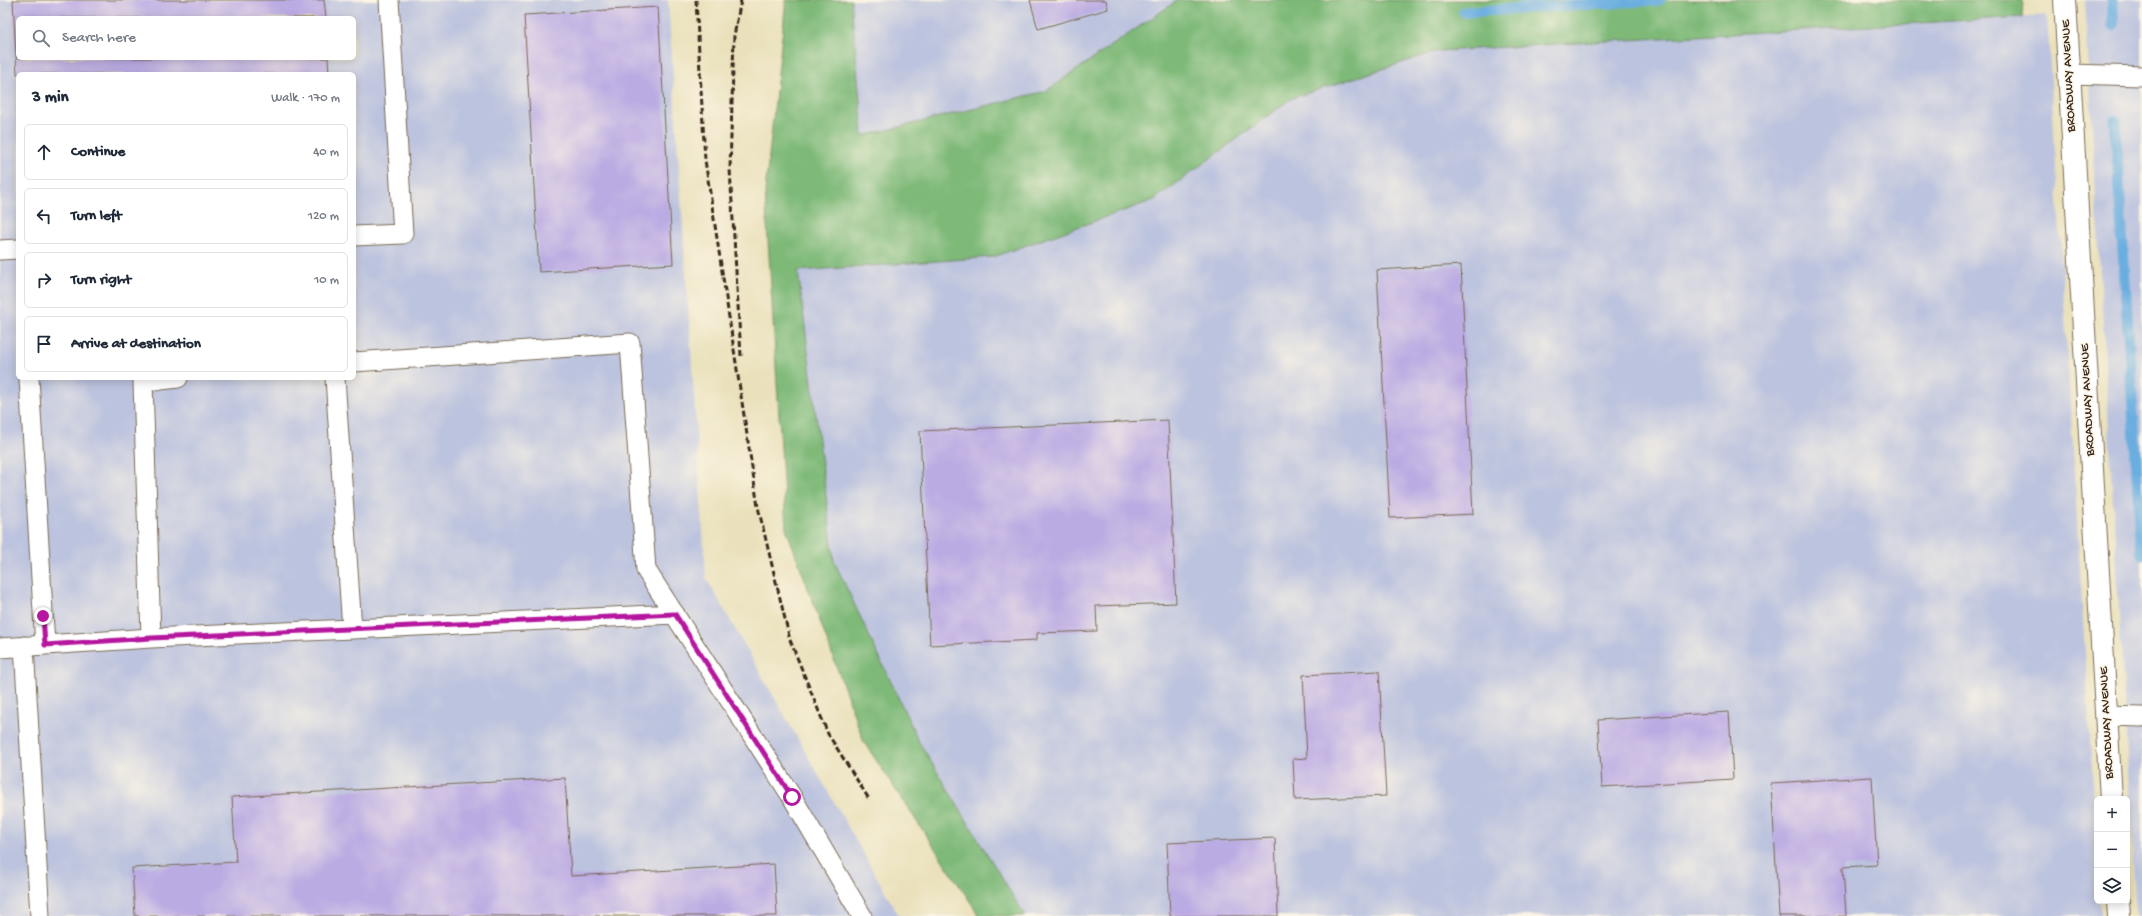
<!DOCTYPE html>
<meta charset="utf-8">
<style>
:root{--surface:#fff;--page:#f6f6f7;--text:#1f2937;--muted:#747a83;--line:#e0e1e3}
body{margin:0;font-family:"Gochi Hand",sans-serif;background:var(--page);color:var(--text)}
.controls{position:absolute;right:12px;bottom:12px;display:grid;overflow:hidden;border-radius:6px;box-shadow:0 2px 10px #0003}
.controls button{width:36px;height:36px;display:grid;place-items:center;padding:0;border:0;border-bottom:1px solid var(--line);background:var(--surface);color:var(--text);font:20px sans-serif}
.stop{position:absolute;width:12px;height:12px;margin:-9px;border:3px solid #b5179e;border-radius:50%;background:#fff}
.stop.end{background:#b5179e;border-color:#fff;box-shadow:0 1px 4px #0008}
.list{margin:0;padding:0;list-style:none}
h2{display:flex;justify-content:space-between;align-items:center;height:52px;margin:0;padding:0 16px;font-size:17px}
h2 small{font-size:13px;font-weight:400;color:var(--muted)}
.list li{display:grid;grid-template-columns:26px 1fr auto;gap:12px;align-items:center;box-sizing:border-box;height:56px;margin:0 8px 8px;padding:0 8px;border:1px solid var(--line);border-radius:6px}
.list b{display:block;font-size:15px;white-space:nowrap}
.list em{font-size:13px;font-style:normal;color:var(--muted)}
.icon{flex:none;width:22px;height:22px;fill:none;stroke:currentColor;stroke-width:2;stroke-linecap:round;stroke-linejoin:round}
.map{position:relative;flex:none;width:2142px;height:916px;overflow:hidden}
.search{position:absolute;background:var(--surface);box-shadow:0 2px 10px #0003;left:16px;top:16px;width:340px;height:44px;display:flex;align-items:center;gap:10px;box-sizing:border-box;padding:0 14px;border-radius:6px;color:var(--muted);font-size:15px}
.panel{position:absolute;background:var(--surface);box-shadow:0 2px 10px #0003;left:16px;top:72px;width:340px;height:308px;border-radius:6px}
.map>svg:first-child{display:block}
</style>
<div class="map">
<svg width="2142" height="916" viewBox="0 0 2142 916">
<rect width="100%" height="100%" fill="#fcf5e5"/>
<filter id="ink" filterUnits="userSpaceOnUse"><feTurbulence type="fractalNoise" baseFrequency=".025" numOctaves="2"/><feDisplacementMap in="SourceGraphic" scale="8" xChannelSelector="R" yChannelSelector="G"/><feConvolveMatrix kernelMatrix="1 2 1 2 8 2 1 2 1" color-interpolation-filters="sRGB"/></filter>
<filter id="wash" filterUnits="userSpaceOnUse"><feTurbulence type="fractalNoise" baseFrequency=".012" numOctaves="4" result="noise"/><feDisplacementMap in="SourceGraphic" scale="16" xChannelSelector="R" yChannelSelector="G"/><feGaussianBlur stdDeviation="0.9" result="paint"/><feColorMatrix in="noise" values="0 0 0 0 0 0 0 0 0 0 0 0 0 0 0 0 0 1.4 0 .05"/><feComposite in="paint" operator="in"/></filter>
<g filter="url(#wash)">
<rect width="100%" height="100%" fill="#eae1bc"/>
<!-- industrial -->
<path fill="#bcc3de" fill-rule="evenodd" d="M0,0H668L706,578L899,916H0ZM18,18H354V58H18ZM18,74H354V378H18Z
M851,0H1178L1046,91L862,136Z
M2085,0H2142V916H2136Z
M2047,15L2097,854V901H2100L2101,916H1025L919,742L834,561L798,271L993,257L1154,200L1292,98L1438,51Z"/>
<!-- forest -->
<path fill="#7eb978" stroke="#5c724b" d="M786,0H851L863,136L1046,91L1178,0H2023L2022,17L1438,51L1292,98L1154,200L993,257L798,271L834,561L919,742L1025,916H978L973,906L864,742L786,528L765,192Z"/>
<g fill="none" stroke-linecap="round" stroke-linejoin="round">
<!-- stream -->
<path stroke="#6baee0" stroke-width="11" d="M2113,0V25
M1464,12L1660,0
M2115,121L2142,554"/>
</g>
<g id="blocks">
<!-- building -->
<path fill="#bbabe3" d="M13,0H324L326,18H18V58H328L329,74H17Z
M1030,0H1106L1108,9L1038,29Z
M658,7L673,264L539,272L524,15Z
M1461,265L1473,514L1390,518L1377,270Z
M1168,420L1176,603L1096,606L1097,631L1037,633V640L930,645L920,431Z
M1379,671L1386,796L1295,800L1293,759L1307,758L1303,675Z
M1729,712L1733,779L1602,787L1598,720Z
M1872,777L1877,865L1843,867L1846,916H1779L1771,783Z
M565,778L571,876L774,864L777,916H135L132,868L236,862L232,797Z
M1275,838L1278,916H1170L1167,843Z"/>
</g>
</g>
<g filter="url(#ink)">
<use href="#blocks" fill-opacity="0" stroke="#786a55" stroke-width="1"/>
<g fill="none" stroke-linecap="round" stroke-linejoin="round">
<defs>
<path id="service" d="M2069,74L2142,76
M354,236L403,234L389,0
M0,250L18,249
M354,362L630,343L646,570L792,797L862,916
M352,629L675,614
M151,638L352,629L335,378
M45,645L151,638L143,382L178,378
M24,646L40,916
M0,648L45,645L29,378
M2106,716L2142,717"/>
<path id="tertiary" d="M2065,0L2111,799
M2118,901L2119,916"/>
</defs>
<!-- service casing -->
<use href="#service" stroke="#786a55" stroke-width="21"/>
<!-- tertiary casing -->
<use href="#tertiary" stroke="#786a55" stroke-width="24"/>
<!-- service -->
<use href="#service" stroke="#fff" stroke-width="19"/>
<!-- tertiary -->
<use href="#tertiary" stroke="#fff" stroke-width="22"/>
<!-- rail -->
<path stroke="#3b2a1e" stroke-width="3" stroke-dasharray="6 3" stroke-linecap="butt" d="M696,0L705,160L758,507L790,640L828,734L869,799
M741,356L730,169L734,36L741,0"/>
</g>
</g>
<g fill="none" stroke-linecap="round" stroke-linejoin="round" filter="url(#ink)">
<!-- route -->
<path stroke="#b5179e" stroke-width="5" d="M43,616L45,645L151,638L675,614L792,797"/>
</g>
<g text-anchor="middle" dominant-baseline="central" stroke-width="3" stroke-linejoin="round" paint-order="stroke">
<!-- street labels -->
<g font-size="13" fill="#3b2a1e" stroke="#fcf5e5">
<text transform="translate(2069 76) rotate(-93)">BROADWAY AVENUE</text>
<text transform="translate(2088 400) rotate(-93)">BROADWAY AVENUE</text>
<text transform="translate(2107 723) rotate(-93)">BROADWAY AVENUE</text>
</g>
</g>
</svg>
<div class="controls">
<button>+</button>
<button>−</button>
<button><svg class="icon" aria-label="layers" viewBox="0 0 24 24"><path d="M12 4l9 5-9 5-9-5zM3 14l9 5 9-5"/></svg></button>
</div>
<div class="stop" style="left:792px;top:797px"></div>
<div class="stop end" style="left:43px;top:616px"></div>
<div class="search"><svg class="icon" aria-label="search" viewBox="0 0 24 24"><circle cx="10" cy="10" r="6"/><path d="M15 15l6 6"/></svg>Search here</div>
<section class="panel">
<h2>3 min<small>Walk · 170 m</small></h2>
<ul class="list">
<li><svg class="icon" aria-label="ahead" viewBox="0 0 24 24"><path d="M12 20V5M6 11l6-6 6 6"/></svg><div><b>Continue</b></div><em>40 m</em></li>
<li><svg class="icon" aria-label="left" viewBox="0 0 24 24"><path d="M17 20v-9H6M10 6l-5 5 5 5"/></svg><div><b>Turn left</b></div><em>120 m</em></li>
<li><svg class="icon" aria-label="right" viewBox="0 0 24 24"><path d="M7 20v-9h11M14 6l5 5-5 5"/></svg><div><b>Turn right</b></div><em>10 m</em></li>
<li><svg class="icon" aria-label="arrive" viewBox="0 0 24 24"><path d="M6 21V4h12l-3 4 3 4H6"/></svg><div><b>Arrive at destination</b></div></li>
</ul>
</section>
</div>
